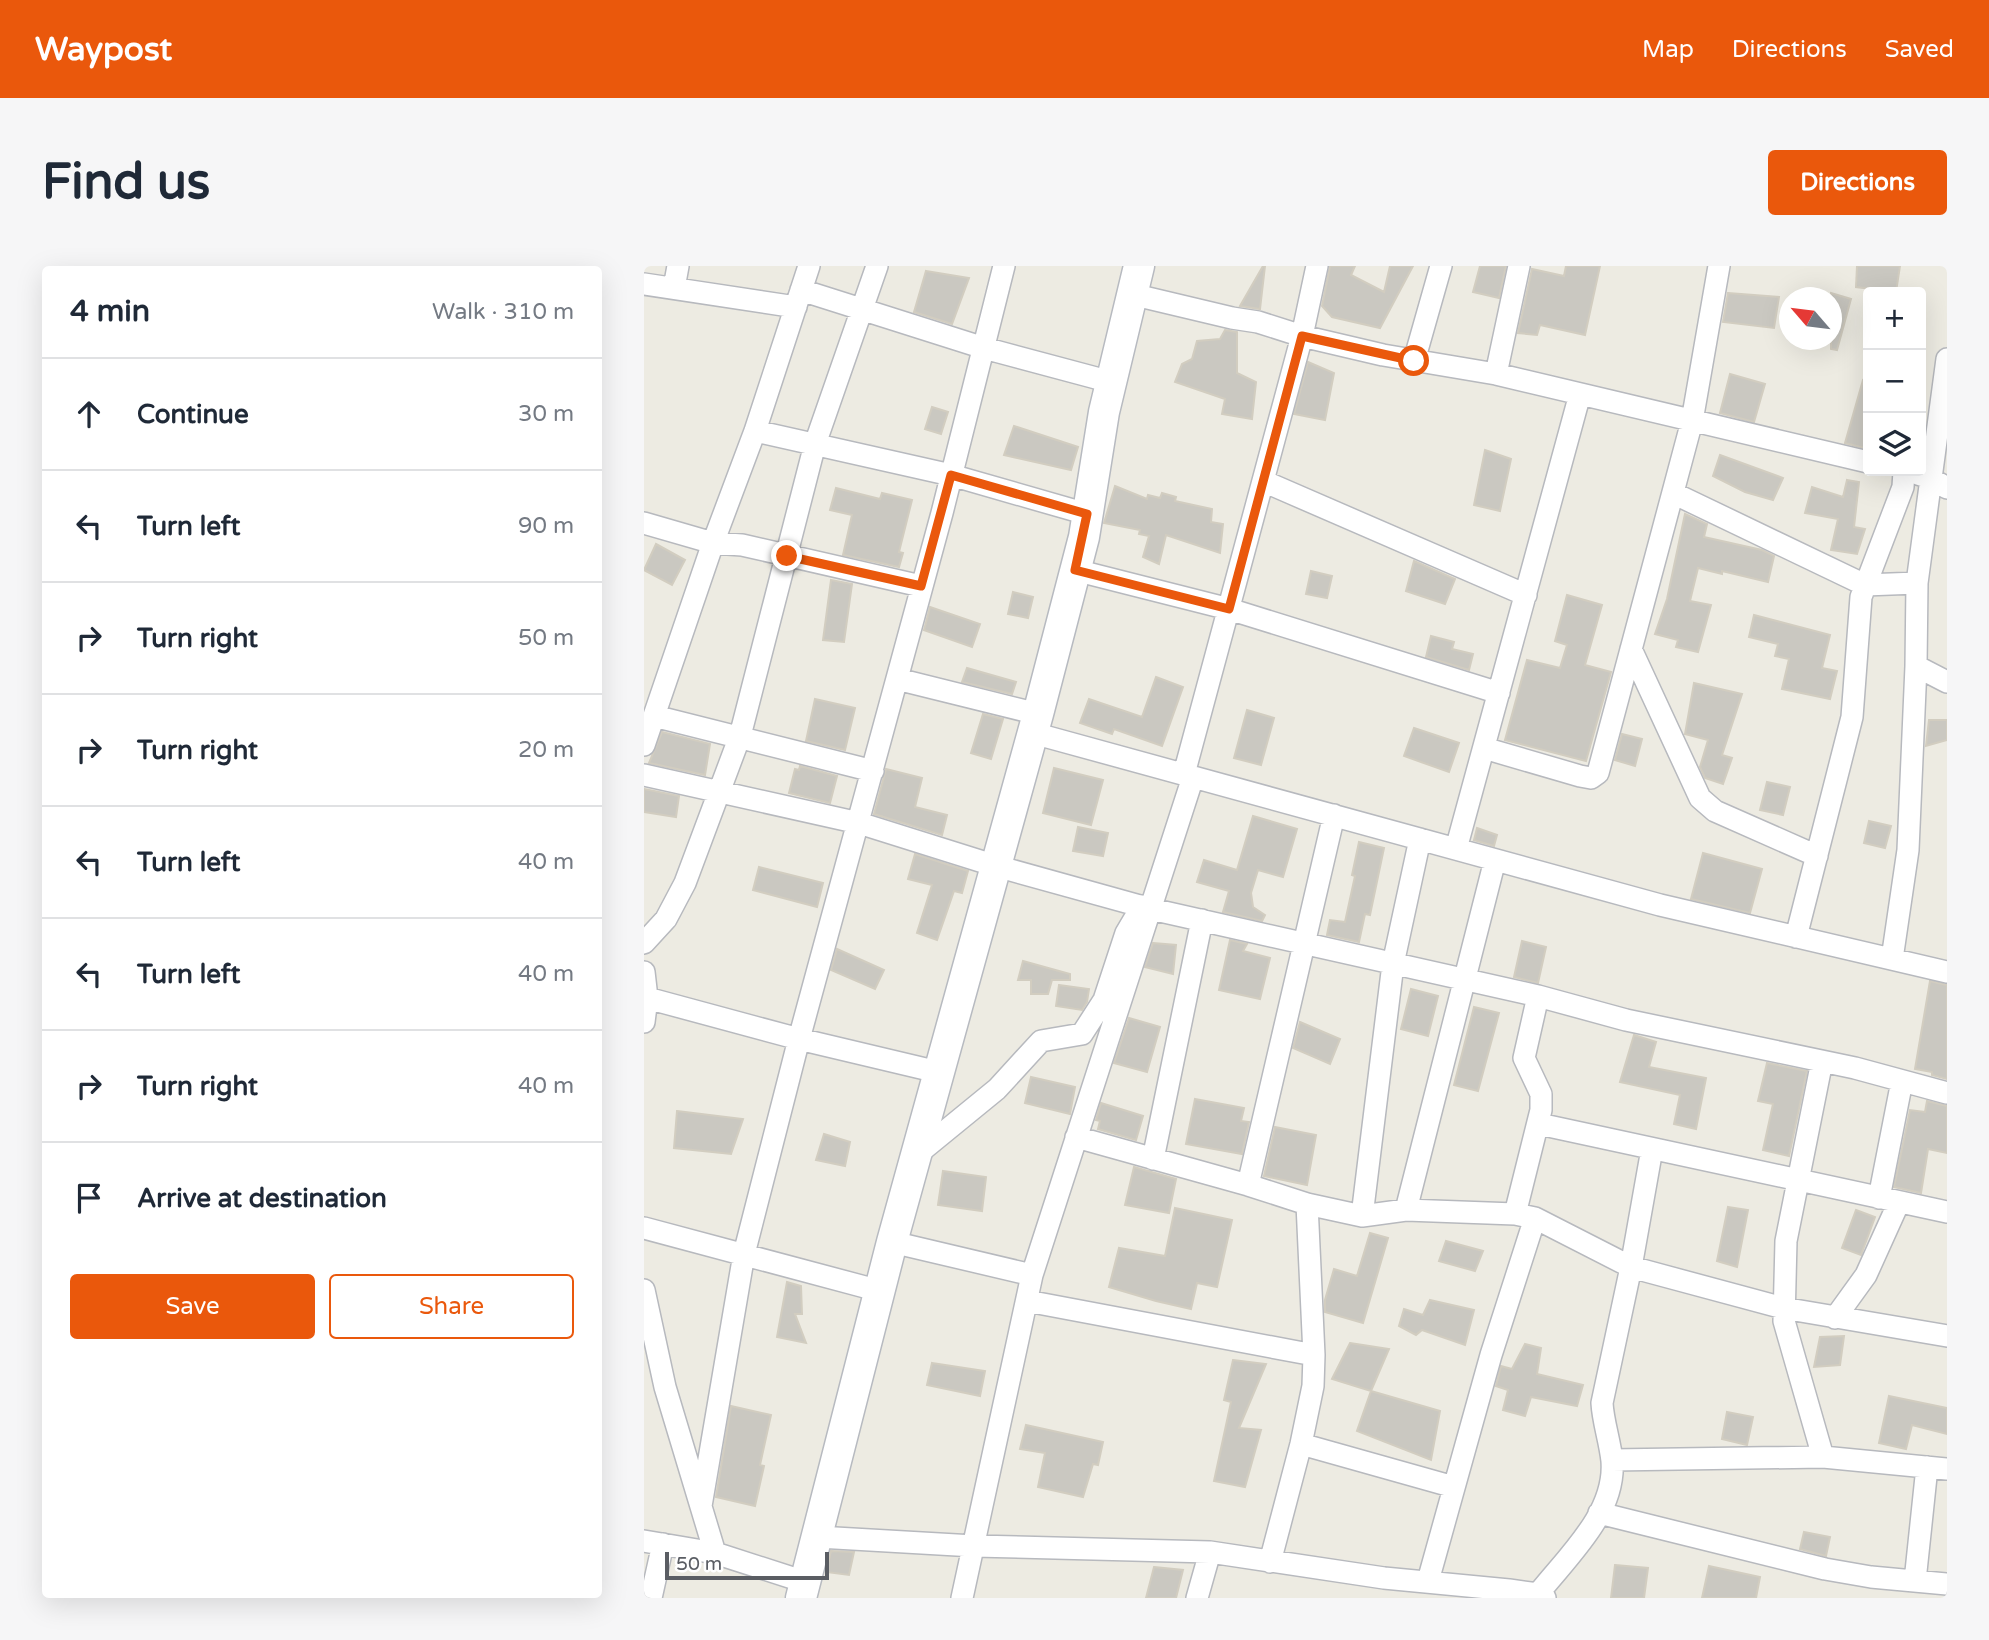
<!DOCTYPE html>
<meta charset="utf-8">
<style>
:root{--surface:#fff;--page:#f6f6f7;--text:#1f2937;--muted:#747a83;--line:#e0e1e3;--accent:#ea580c}
body{margin:0;font-family:"Varela Round",sans-serif;background:var(--page);color:var(--text)}
.controls{position:absolute;right:21px;top:21px;display:grid;overflow:hidden;border-radius:7px;box-shadow:0 7px 28px #0002}
.controls button{width:63px;height:63px;display:grid;place-items:center;padding:0;border:0;border-bottom:2px solid var(--line);background:var(--surface);color:var(--text);font:35px sans-serif}
.compass{position:absolute;left:1135px;top:21px;width:63px;height:63px;border-radius:50%;background:var(--surface);box-shadow:0 7px 28px #0002;rotate:298deg}
.scale{position:absolute;left:21px;bottom:18px;width:164px;box-sizing:border-box;padding-left:7px;border:4px solid #5a5d63;border-top:0;font-size:19px;line-height:24px;white-space:nowrap;color:#5a5d63;-webkit-text-stroke:5px #fff;paint-order:stroke}
.stop{position:absolute;width:21px;height:21px;margin:-16px;border:5px solid #ea580c;border-radius:50%;background:#fff}
.stop.end{background:#ea580c;border-color:#fff;box-shadow:0 2px 7px #0008}
.list{margin:0;padding:0;list-style:none}
h2{display:flex;justify-content:space-between;align-items:center;height:91px;margin:0;padding:0 28px;font-size:30px}
h2 small{font-size:23px;font-weight:400;color:var(--muted)}
.list li{display:grid;grid-template-columns:46px 1fr auto;gap:21px;align-items:center;box-sizing:border-box;height:112px;padding:0 28px;border-top:2px solid var(--line)}
.list b{display:block;font-size:26px;white-space:nowrap}
.list em{font-size:23px;font-style:normal;color:var(--muted)}
.actions{display:flex;gap:14px;padding:21px 28px}
.actions a{flex:1;padding:16px 0;border:2px solid var(--accent);border-radius:7px;text-align:center;font-size:24px;color:var(--accent)}
.actions .main{background:var(--accent);color:#fff}
.icon{flex:none;width:38px;height:38px;fill:none;stroke:currentColor;stroke-width:2;stroke-linecap:round;stroke-linejoin:round}
.map{position:relative;flex:none;width:1303px;height:1332px;overflow:hidden;border-radius:7px}
header{display:flex;align-items:center;gap:42px;box-sizing:border-box;height:98px;padding:0 35px;background:var(--accent);color:#fff}
header strong{font-size:33px}
nav{display:flex;gap:38px;margin-inline-start:auto;font-size:24px}
.intro{display:flex;align-items:center;justify-content:space-between;box-sizing:border-box;height:168px;padding:0 42px}
h1{margin:0;font-size:49px}
.button{padding:18px 32px;border-radius:7px;background:var(--accent);color:#fff;font-size:24px;font-weight:700}
main{display:flex;gap:42px;padding:0 42px}
aside{flex:1;background:var(--surface);border-radius:7px;box-shadow:0 7px 28px #0002}
.map>svg:first-child{display:block}
</style>
<header>
<strong>Waypost</strong>
<nav><a>Map</a><a>Directions</a><a>Saved</a></nav>
</header>
<div class="intro"><h1>Find us</h1><a class="button">Directions</a></div>
<main>
<aside>
<h2>4 min<small>Walk · 310 m</small></h2>
<ul class="list">
<li><svg class="icon" aria-label="ahead" viewBox="0 0 24 24"><path d="M12 20V5M6 11l6-6 6 6"/></svg><div><b>Continue</b></div><em>30 m</em></li>
<li><svg class="icon" aria-label="left" viewBox="0 0 24 24"><path d="M17 20v-9H6M10 6l-5 5 5 5"/></svg><div><b>Turn left</b></div><em>90 m</em></li>
<li><svg class="icon" aria-label="right" viewBox="0 0 24 24"><path d="M7 20v-9h11M14 6l5 5-5 5"/></svg><div><b>Turn right</b></div><em>50 m</em></li>
<li><svg class="icon" aria-label="right" viewBox="0 0 24 24"><path d="M7 20v-9h11M14 6l5 5-5 5"/></svg><div><b>Turn right</b></div><em>20 m</em></li>
<li><svg class="icon" aria-label="left" viewBox="0 0 24 24"><path d="M17 20v-9H6M10 6l-5 5 5 5"/></svg><div><b>Turn left</b></div><em>40 m</em></li>
<li><svg class="icon" aria-label="left" viewBox="0 0 24 24"><path d="M17 20v-9H6M10 6l-5 5 5 5"/></svg><div><b>Turn left</b></div><em>40 m</em></li>
<li><svg class="icon" aria-label="right" viewBox="0 0 24 24"><path d="M7 20v-9h11M14 6l5 5-5 5"/></svg><div><b>Turn right</b></div><em>40 m</em></li>
<li><svg class="icon" aria-label="arrive" viewBox="0 0 24 24"><path d="M6 21V4h12l-3 4 3 4H6"/></svg><div><b>Arrive at destination</b></div></li>
</ul>
<div class="actions"><a class="main">Save</a><a>Share</a></div>
</aside>
<div class="map">
<svg width="1303" height="1332" viewBox="0 0 1303 1332">
<rect width="100%" height="100%" fill="#edebe2"/>
<!-- building -->
<path fill="#cac8c1" stroke="#d2cdc0" stroke-width="2" d="M619,0H621L616,43L596,40Z
M686,0H711L707,9L740,26L746,0H769L736,62L688,51L678,40Z
M836,0H862L855,32L829,26Z
M922,0H956L941,69L896,59L893,69L874,67L888,3L920,10Z
M1213,0H1256L1252,26L1212,21Z
M282,5L325,12L308,58L270,46Z
M1084,27L1135,31L1130,62L1079,56Z
M1187,27L1207,33L1193,84L1187,83Z
M581,64L593,66V107L612,116L608,153L578,148L581,133L531,116L538,98L548,93L553,75L576,73Z
M664,96L690,107L681,154L650,148Z
M1086,108L1121,118L1110,156L1076,147Z
M1219,114L1224,115V183L1201,177Z
M288,141L304,146L297,168L281,163Z
M370,160L434,181L427,204L360,189Z
M841,184L867,193L856,245L830,239Z
M1076,189L1139,212L1129,234L1101,226L1069,210Z
M1203,214L1215,216L1210,261L1221,263L1213,288L1187,284L1194,253L1161,247L1168,221L1199,231Z
M471,220L503,233L504,229L516,232L518,227L532,231L531,235L568,243L567,256L579,258L576,287L522,269L515,298L499,291L505,270L495,268L496,264L460,257Z
M192,222L236,233L238,227L268,234L255,286L259,287L255,301L199,289L208,249L186,244Z
M1041,248L1063,258L1060,271L1118,284L1130,290L1124,316L1078,305V308L1054,302L1046,335L1067,339L1054,386L1032,381L1034,374L1011,368L1023,333Z
M12,278L41,294L28,319L0,304Z
M770,295L811,313L801,338L762,325Z
M667,305L688,310L683,332L662,328Z
M187,314L208,318L200,376L179,374Z
M369,326L389,331L384,352L364,348Z
M923,329L958,339L941,399L967,406L942,495L861,474L883,394L916,402L923,379L911,375Z
M286,341L336,358L328,381L280,364Z
M1110,349L1186,369L1178,402L1193,405L1186,433L1138,423L1145,393L1131,390L1134,378L1105,371Z
M787,370L810,376L808,383L829,388L825,404L782,391Z
M323,402L372,416L368,428L318,416Z
M512,411L539,421L518,480L470,463L468,468L436,457L445,433L498,451Z
M1050,417L1098,428L1078,489L1088,492L1079,518L1061,512L1056,501L1064,474L1041,468Z
M171,433L211,442L201,484L162,475Z
M603,444L630,452L617,499L590,492Z
M339,448L359,453L347,493L327,487Z
M1285,454H1303V474L1282,480Z
M770,462L815,477L805,506L760,490Z
M18,466L66,478L61,509L5,497Z
M978,468L998,473L991,500L971,494Z
M156,500L193,510L186,537L145,527L151,503L155,504Z
M410,502L459,514L447,559L399,547Z
M242,503L278,512L271,541L303,549L298,569L230,548Z
M1123,516L1146,521L1139,549L1116,544Z
M0,523L35,530L32,551L0,546Z
M609,550L653,563L639,611L614,604L607,627L609,641L621,649L618,655L579,646L585,625L553,616L560,594L593,604Z
M1225,555L1247,560L1241,582L1220,577Z
M434,561L464,567L459,590L429,585Z
M833,562L853,569L850,580L830,574Z
M715,576L740,582L726,649L721,648L715,676L683,669L686,654L701,656L711,610L708,609Z
M1059,587L1118,603L1106,647L1047,633Z
M271,588L324,605L318,627L310,625L293,674L273,667L288,619L264,613Z
M115,601L179,617L173,641L109,624Z
M586,674L603,678L599,685L626,692L616,733L575,724Z
M878,675L902,681L894,717L870,711Z
M509,677L532,679L529,708L501,701Z
M193,683L240,704L231,723L187,704Z
M379,695L426,708V714H408L404,728H387V714H374Z
M1286,715L1303,719V813L1288,809V806L1271,803Z
M415,719L445,723L443,736L438,744L412,740Z
M767,723L794,730L784,770L757,763Z
M830,741L855,747L834,825L810,819Z
M485,752L516,761L503,806L470,797Z
M656,756L696,773L686,798L649,782Z
M990,769L1012,776L1005,801L1062,812L1052,863L1030,858L1036,829L976,816Z
M1123,797L1163,805L1145,890L1119,884L1129,838L1114,835Z
M387,811L431,821L426,848L381,837Z
M551,833L600,842L597,855L605,856L598,888L542,878Z
M1283,835L1303,840V887L1284,883L1277,927L1250,921L1266,844L1281,846Z
M457,837L499,850L492,874L454,863L456,855L452,854Z
M33,845L99,853L87,888L30,882Z
M631,861L672,869L663,919L620,910Z
M180,868L206,876L201,900L172,894Z
M490,901L532,913L525,947L481,939Z
M299,905L342,911L338,945L294,939Z
M1084,941L1104,944L1093,1001L1073,995Z
M531,942L588,954L573,1021L553,1017L547,1043L512,1035L465,1021L475,982L521,990Z
M1212,944L1231,951L1217,989L1198,982Z
M726,967L744,972L719,1057L681,1046V1034L690,1003L713,1010Z
M802,975L839,985L831,1005L795,995Z
M143,1016L157,1020L158,1048H151L162,1077L133,1071Z
M786,1034L830,1044L821,1079L778,1064L772,1069L755,1060L760,1043L779,1049Z
M1200,1070L1196,1099L1170,1101L1176,1071Z
M706,1077L745,1083L727,1125L688,1113Z
M881,1078L897,1082L893,1108L939,1119L933,1140L887,1131L881,1150L859,1144L864,1124L852,1120L857,1100L868,1103Z
M589,1094L622,1098L595,1162L617,1164L601,1221L570,1215L587,1136L580,1134Z
M288,1097L341,1105L336,1130L283,1119Z
M727,1125L796,1145L787,1194L713,1165Z
M1245,1130L1303,1142V1168L1268,1159L1262,1183L1235,1177Z
M87,1140L127,1149L116,1199L120,1200L111,1240L72,1231Z
M1083,1146L1109,1151L1103,1179L1078,1173Z
M382,1159L459,1176L454,1199L449,1198L439,1231L394,1221L401,1187L376,1183Z
M1160,1266L1186,1271L1182,1290L1156,1283Z
M187,1285L210,1286L205,1309L182,1306Z
M971,1299L1004,1302L1000,1332H967Z
M1065,1300L1116,1311L1112,1332H1058Z
M510,1301L539,1304L532,1332H502Z"/>
<g fill="none" stroke-linecap="round" stroke-linejoin="round">
<defs>
<path id="street" d="M0,18L152,41
M30,22L34,0
M157,24L340,82L467,116
M487,28L588,52L614,56L658,70L739,89L852,108L1224,196
M770,95L797,0
M852,108L875,0
M111,165L307,209L443,248
M1274,208L1286,212L1303,222
M619,215L882,329
M1029,227L1221,319L1273,317
M0,257L69,277L98,279L277,320
M431,304L585,343L855,427
M987,383L1056,532L1071,545L1173,590
M1272,400L1303,416
M253,413L394,448
M10,450L229,505
M389,467L1016,639L1303,706
M0,479L69,277L111,165L165,0
M840,482L936,510L947,512L954,507L1048,155L1075,0
M540,508L658,70L673,0
M0,509L215,557L352,600L507,643L894,730L982,754L1211,802L1303,827
M812,583L936,128
M1152,671L1208,451L1217,331L1259,221L1260,205
M0,677L22,653L41,617L96,470L171,178L233,0
M1248,693L1264,584L1272,400L1273,317L1303,93
M0,706L3,732L0,756
M3,732L155,773L294,806
M1178,795L1142,975L1140,1055L1179,1191
M895,858L1303,946
M432,871L604,919L663,938L718,950L762,944L871,948L891,952L987,1001L958,1137C959,1156 966,1175 968,1195C972,1247 924,1290 894,1328
M1008,883L987,1001L1139,1042L1303,1070
M271,890L353,823L397,775L438,768L460,734L482,667L498,640
M509,893L558,654
M604,919L690,549
M1235,932L1258,815
M762,944L851,594
M871,948L897,844V828L880,792L894,730
M718,950L749,698L776,573
M0,962L236,1025
M248,976L388,1009
M0,1024L21,1121L71,1287
M383,1035L670,1089
M1191,1052L1222,1009L1255,936
M657,1178L810,1221
M968,1194L1179,1191L1303,1203
M57,1240L100,988L155,773L298,247L360,0
M955,1247L1181,1303L1227,1311L1303,1318
M174,1271L330,1280L566,1286L740,1312L865,1324L894,1328L901,1332
M0,1275L71,1287L161,1316
M626,1296L657,1178L669,1120L670,1089L663,938
M784,1315L847,1089L891,952
M1271,1315L1283,1201
M7,1332L19,1278
M318,1332L388,1009L549,511
M553,1332L566,1286"/>
<path id="secondary" d="M157,1332L248,976L394,448L440,271L460,146L495,0"/>
</defs>
<!-- street casing -->
<use href="#street" stroke="#b7b9be" stroke-width="24"/>
<!-- secondary casing -->
<use href="#secondary" stroke="#b7bac0" stroke-width="33"/>
<!-- street -->
<use href="#street" stroke="#fff" stroke-width="21"/>
<!-- secondary -->
<use href="#secondary" stroke="#fff" stroke-width="30"/>
</g>
<g fill="none" stroke-linecap="round" stroke-linejoin="round">
<!-- route -->
<path stroke="#ea580c" stroke-width="9" d="M143,290L277,320L307,209L443,248L431,304L585,343L658,70L770,95"/>
</g>
</svg>
<div class="controls">
<button>+</button>
<button>−</button>
<button><svg class="icon" aria-label="layers" viewBox="0 0 24 24"><path d="M12 4l9 5-9 5-9-5zM3 14l9 5 9-5"/></svg></button>
</div>
<svg class="compass" viewBox="-18 -18 36 36"><path d="M0-13l5 13h-10z" fill="#e53935"/><path d="M0 13l5-13h-10z" fill="#747a83"/></svg>
<div class="scale">50 m</div>
<div class="stop" style="left:770px;top:95px"></div>
<div class="stop end" style="left:143px;top:290px"></div>
</div>
</main>
